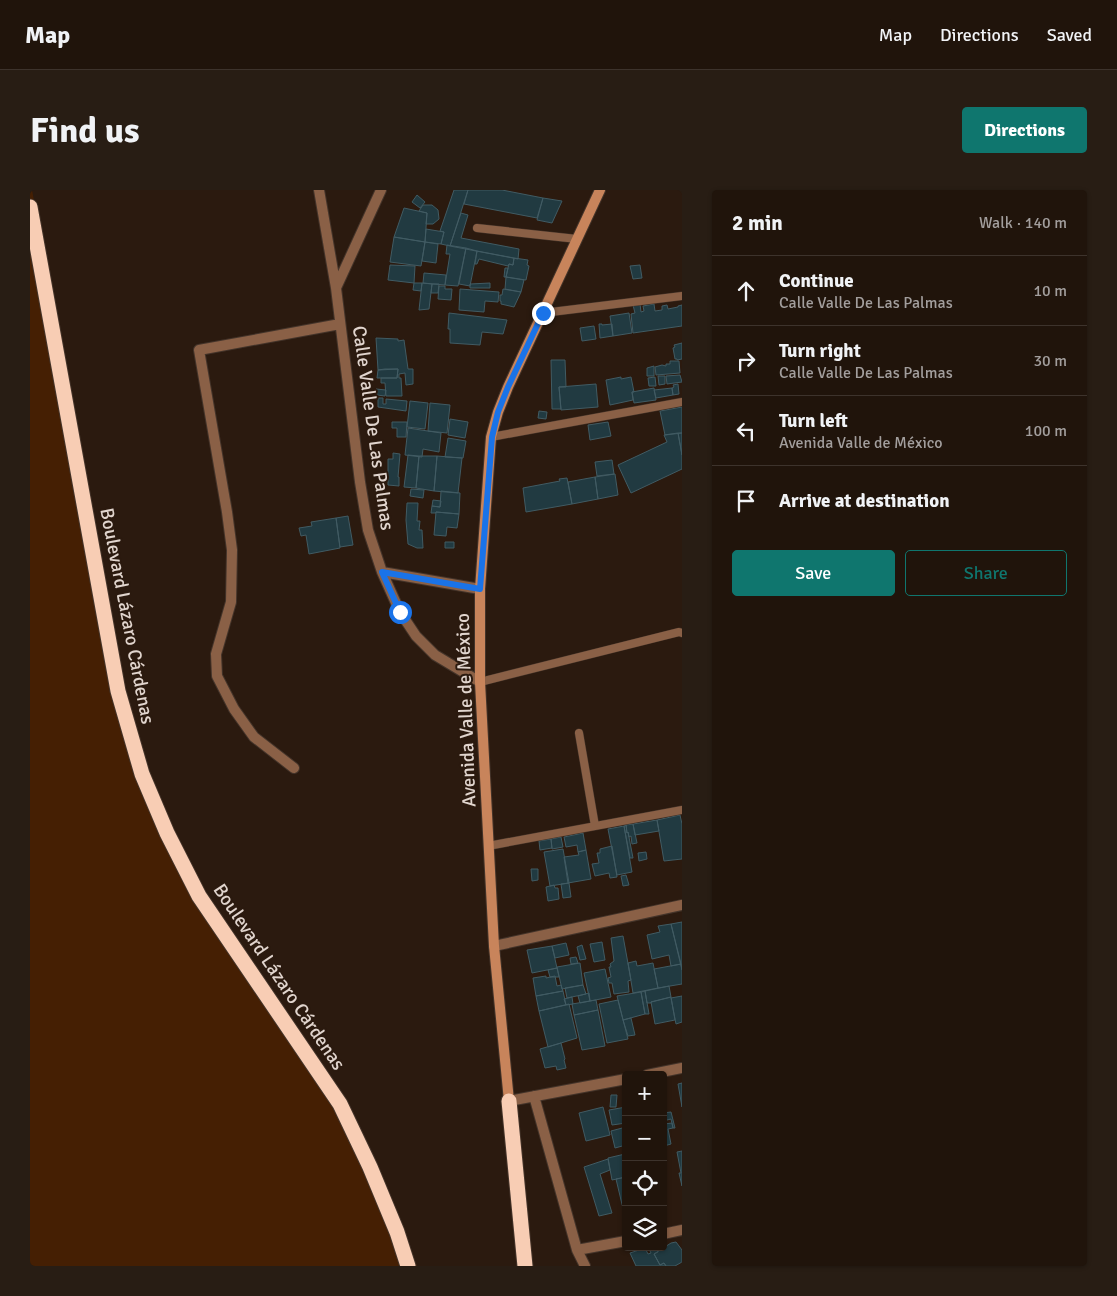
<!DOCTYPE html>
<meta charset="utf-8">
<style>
:root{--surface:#20140b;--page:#281d14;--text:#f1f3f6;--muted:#a29e9d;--line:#3d332c;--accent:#0f766e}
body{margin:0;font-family:Signika,sans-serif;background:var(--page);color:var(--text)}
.controls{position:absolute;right:15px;bottom:15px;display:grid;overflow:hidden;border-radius:5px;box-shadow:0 1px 4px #0004}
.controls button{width:45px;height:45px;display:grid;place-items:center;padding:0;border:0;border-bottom:1px solid var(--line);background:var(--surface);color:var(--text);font:25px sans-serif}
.stop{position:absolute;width:15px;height:15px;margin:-11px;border:4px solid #1a73e8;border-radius:50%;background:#fff}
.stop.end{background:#1a73e8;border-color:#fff;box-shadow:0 1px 5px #0008}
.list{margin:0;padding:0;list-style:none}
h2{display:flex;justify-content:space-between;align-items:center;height:65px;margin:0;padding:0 20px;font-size:21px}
h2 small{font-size:16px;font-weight:400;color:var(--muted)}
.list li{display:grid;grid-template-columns:32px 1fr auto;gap:15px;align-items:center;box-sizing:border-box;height:70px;padding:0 20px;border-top:1px solid var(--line)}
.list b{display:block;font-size:19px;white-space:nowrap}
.list p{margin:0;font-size:16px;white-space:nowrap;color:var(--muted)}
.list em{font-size:16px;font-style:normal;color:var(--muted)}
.actions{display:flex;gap:10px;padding:15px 20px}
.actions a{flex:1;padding:11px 0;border:1px solid var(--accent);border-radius:5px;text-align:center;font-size:18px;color:var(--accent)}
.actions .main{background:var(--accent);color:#fff}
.icon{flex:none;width:28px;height:28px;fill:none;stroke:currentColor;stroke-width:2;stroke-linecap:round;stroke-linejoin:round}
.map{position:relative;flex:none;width:652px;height:1076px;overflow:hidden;border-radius:5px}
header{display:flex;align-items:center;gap:30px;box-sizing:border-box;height:70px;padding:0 25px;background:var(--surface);border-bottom:1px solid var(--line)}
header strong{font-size:24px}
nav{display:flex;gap:28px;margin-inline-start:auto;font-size:18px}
.intro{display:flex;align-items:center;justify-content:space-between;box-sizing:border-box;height:120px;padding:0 30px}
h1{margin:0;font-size:35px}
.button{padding:12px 22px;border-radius:5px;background:var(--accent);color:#fff;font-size:18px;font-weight:700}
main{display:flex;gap:30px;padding:0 30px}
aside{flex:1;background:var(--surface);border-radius:5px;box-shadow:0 1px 4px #0004}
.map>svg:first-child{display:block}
</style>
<header>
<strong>Map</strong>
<nav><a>Map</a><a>Directions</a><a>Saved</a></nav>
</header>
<div class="intro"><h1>Find us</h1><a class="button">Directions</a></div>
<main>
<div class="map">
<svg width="652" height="1076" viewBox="0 0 652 1076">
<rect width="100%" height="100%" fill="#2b1a0f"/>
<!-- green -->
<path fill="#451f03" d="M0,0H2L66,341L94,526L168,707L286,880L334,968L387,1076H0Z"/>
<!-- building -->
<path fill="#213a41" stroke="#415b63" d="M424,0H438L420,56L411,54L414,42L410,41Z
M438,0H472L513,8L507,28L434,14Z
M387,5L395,12L390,18L382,12Z
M513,8L532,11L522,33L507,30Z
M393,15H402L408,20L409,29L403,34H396L397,23L389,21Z
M374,18L397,23L395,52L364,47Z
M431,23L438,25L431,48L489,59L488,69L420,56Z
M396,39L414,42L411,54L395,52Z
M364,47L395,52L391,76L360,72Z
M395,52L408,54L406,73L392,71Z
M417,55L436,58L428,96L415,95L420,64H416Z
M436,58L447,61L440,96L429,94Z
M447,61L484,68L483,75L479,74L478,76L449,69L447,74H445Z
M484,68L498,70L497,75L499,76L496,90L476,87L479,74L483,75Z
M360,75L385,76L384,93L358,90Z
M610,75L612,88L603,89L600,76Z
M475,78H478L476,87L494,90L491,102L475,99L476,87H474Z
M394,83L416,85L415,95L393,93Z
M384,93H392L391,101L383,100Z
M392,93L402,94L399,119L389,120Z
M460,93V98H440V94Z
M402,94H409L408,103H401Z
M409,96H415V99H422L421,110L408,109Z
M430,99L469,102L468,112L455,111L454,122L429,120Z
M473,99L491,102L484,117L471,114V111H470V105H472Z
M610,114L611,122L614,121L613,116L624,114L625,121L632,120V116L637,115L638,119L648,117V116L652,115V136L603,143L601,124L605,123L603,115Z
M419,123L477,130L473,144L452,142L450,155L420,153V139H418Z
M599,123L602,143L583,146L580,126Z
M569,134H572V135L582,134L583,146L570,148Z
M564,136L566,149L552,151L550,138Z
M346,148L368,149V151L374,150L378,179H383V194L376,195L375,183L369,184V188H371L372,206H356L355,193H351V188H367L368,179L348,180Z
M652,153V169L647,170V169H645L643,158L645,157L644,155Z
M521,170H535L536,197H529L531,219H522Z
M640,171H649L650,183L626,185L625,177L632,175L636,176V174H640Z
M624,176V186H617V178Z
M355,179H368L367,188H347L348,180Z
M650,185L652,192L637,194L636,186Z
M628,186H635V194L629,195Z
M591,187V189L601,187L604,202H602L603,210L580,215L576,190Z
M625,187L626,196H619L618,188Z
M566,194L568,217L531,220L529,197Z
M648,194L649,204L643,205L642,198L644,197L643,195Z
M624,198L626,210L604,213L602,202Z
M642,198L643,205L626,208L624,200Z
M346,199L356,200L355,206L347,205Z
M348,208H353V214H356V209L377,211L376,221L348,217Z
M380,211L398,213L395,239L377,237Z
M400,213L420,215L417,243L398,241Z
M652,217V243L635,245L630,221Z
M509,221L517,222L516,229L508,228Z
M420,229L438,232L435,248L418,245Z
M362,232H377L376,247H367V238H362Z
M578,232L581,246L560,250L558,235Z
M378,238L411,243L409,262L393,259L392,267L375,265Z
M648,243H652V265Z
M648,243L652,265V279L601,303L588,275L637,252L634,245Z
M418,248L436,251L433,268L415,267Z
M363,263L370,264L368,287H369V296L358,295V269H363Z
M378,265L389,266L386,298L374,297Z
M389,266H407L404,301L386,298Z
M407,266L432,268L428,303L404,301Z
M582,270L584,284L567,286L565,272Z
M585,284L588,305L568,309L565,287Z
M565,287L568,309L542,314L538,292Z
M537,288L542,314L496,322L493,298L530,291L529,289Z
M381,299L394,300L393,308L380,306Z
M411,301L430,303L429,324L406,322V323H401L402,316L410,317Z
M403,310L411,311L410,317L402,316Z
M377,313H388L387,331H390L389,340H392L393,358H387L378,354L376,330Z
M406,322L429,324L427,338L417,337L416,346L404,345Z
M318,326L323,355L310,357L306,328Z
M306,328L310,358L279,364L276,345L271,346L269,338L282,336L281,332Z
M415,352H424V358H415Z
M650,625L652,634V669L634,671L627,630Z
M627,630L629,641L605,645L603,634Z
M603,634L607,653L602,654L601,646L599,647L598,642L597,643L596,635Z
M596,635L597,643L598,642L603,668H600L594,636Z
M594,636L602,682L587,685L578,639Z
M553,643L556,660L548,662L547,655L536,657L534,647Z
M531,647L533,657L522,659L521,649Z
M521,649L522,658L510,660L509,651Z
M582,656L587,687L580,688L579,683L565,686L562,674L569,673L567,663H570V659Z
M533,659L539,693L520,696L514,662Z
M556,660L561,689L538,693L534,667L549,665L548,662Z
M616,662L617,669L609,671L608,663Z
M501,679H508V690L502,691Z
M596,685L599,695L593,696L591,686Z
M539,693L541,707L533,708L531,694Z
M524,695L525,698H528L529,709L518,711L516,697Z
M652,732V780L641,734Z
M641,734L651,774L641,776L639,765L622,769L617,745L630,742L628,736Z
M593,746L601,790L598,791L599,802L584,804L582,793H579L578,788L581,787L579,777H581L580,774L584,771L581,748Z
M572,752L575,770L564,772L560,754Z
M536,753L539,765L525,768L522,756Z
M552,755L556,769L550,770L547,757Z
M522,756L527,778L502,783L497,760Z
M546,767L548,773L541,774L540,768Z
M606,771L607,776L623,773L628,798L603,803L598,773Z
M550,773L553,795L532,799L527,777Z
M651,774L652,780V794L628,798L624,779Z
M527,778L529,787H520L518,780Z
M575,779L581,807L560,811L554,783Z
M516,786V788L525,786L527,796L531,795L533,801L506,806L503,788Z
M553,795L556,804L537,808L535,798Z
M639,796L641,807L621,812V813H617L615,801Z
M533,801L536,815L509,821L506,806Z
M615,801L619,824H615L611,802Z
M611,802L615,824L593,830L587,806Z
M559,803L560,811L550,813L548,806Z
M652,806V832L646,834L641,808Z
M542,807L543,814L536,815L534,809Z
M641,807L645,830L625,834L621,812Z
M566,810L568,820L544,825L542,814Z
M588,810L598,849L577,853L569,814Z
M539,814L547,848L518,857L509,821Z
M568,820L575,856L552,860L544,825Z
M601,828L605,845L598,846L593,830Z
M531,853L535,869L534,870L536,878L527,880L526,876L515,878L510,859Z
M652,893V917L648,894Z
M581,905H587L586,917H580Z
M573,917L580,945L556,951L549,923Z
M596,917V933L582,935L579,920Z
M641,922L645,938H643L641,929L633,931V923Z
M642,933L643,938L638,939L641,954L634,956L633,950L636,949L634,934Z
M596,937V955L585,958L581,941Z
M652,961V996L649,983H651L647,962Z
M595,964L596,987L582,990L578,968Z
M578,969L580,980L570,984L582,1023L569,1026L554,977Z
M596,987V1027H595L586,989Z
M646,1052L652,1060V1072L645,1076H636L634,1073L630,1075L624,1064L641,1053Z
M624,1057H626L628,1062L624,1064L630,1075L634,1073L636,1076H606L600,1063L615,1058L618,1064L621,1063L619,1059Z"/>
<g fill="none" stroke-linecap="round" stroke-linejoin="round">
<defs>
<path id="lane" d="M447,38L547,49
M513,123L652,106
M461,247L652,212
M450,492L649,442L652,443
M549,543L565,636
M458,656L652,620"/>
<path id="street" d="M289,0L306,98L330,292L338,340L352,382L370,422L386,446L405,465L450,492
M306,98L351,0
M352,382L450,399
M264,578L224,547L204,519L187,486L186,464L201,412L202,360L197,322L169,160L310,134
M464,756L652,715
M617,885L652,878
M504,906L547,1060L555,1076
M479,911L596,889
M633,1044L652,1040
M547,1060L596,1051"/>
<path id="secondary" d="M479,911L464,756L450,492V399L461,247L468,222L478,197L570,0"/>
<path id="highway" d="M0,17L88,501L112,584L137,643L169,706L310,914L340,977L367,1042L378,1076
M479,911L495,1076"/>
</defs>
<!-- lane casing -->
<use href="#lane" stroke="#44342a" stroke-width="9"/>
<!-- street casing -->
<use href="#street" stroke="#44342a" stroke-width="12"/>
<!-- secondary casing -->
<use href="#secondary" stroke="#44342a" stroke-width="12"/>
<!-- highway casing -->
<use href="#highway" stroke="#44342a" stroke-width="17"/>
<!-- lane -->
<use href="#lane" stroke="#8a6046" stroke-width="8"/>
<!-- street -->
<use href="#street" stroke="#8a6046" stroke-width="10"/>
<!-- secondary -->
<use href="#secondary" stroke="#c8845b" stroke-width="10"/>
<!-- highway -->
<use href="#highway" stroke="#f8cdb4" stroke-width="15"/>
</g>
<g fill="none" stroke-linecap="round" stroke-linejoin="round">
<!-- route -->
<path stroke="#1a73e8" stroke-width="6" d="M370,422L352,382L450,399L462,247L468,222L478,197L513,123"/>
</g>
<g text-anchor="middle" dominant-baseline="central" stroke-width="4" stroke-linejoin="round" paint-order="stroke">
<!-- street labels -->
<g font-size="19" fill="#e1d5ce" stroke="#2b1a0f">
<text transform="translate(343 238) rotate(82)">Calle Valle De Las Palmas</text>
<text transform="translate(97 426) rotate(79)">Boulevard Lázaro Cárdenas</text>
<text transform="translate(436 520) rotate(-92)">Avenida Valle de México</text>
<text transform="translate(249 787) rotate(56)">Boulevard Lázaro Cárdenas</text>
</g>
</g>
</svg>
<div class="controls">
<button>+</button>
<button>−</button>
<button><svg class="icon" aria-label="locate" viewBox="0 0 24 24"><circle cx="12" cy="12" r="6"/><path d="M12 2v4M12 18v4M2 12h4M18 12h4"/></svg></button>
<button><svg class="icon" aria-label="layers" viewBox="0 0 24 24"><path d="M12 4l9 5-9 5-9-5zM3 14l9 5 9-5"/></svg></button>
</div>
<div class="stop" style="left:370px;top:422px"></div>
<div class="stop end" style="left:513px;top:123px"></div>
</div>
<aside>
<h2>2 min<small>Walk · 140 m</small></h2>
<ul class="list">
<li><svg class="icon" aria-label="ahead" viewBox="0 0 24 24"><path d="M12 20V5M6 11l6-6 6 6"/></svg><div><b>Continue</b><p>Calle Valle De Las Palmas</p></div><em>10 m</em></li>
<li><svg class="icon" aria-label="right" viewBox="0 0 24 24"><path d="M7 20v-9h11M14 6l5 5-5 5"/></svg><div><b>Turn right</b><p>Calle Valle De Las Palmas</p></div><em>30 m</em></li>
<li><svg class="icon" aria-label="left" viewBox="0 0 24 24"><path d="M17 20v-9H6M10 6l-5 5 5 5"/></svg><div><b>Turn left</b><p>Avenida Valle de México</p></div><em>100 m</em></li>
<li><svg class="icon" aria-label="arrive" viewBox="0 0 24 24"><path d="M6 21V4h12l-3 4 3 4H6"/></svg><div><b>Arrive at destination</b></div></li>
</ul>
<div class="actions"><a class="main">Save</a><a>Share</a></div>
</aside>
</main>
